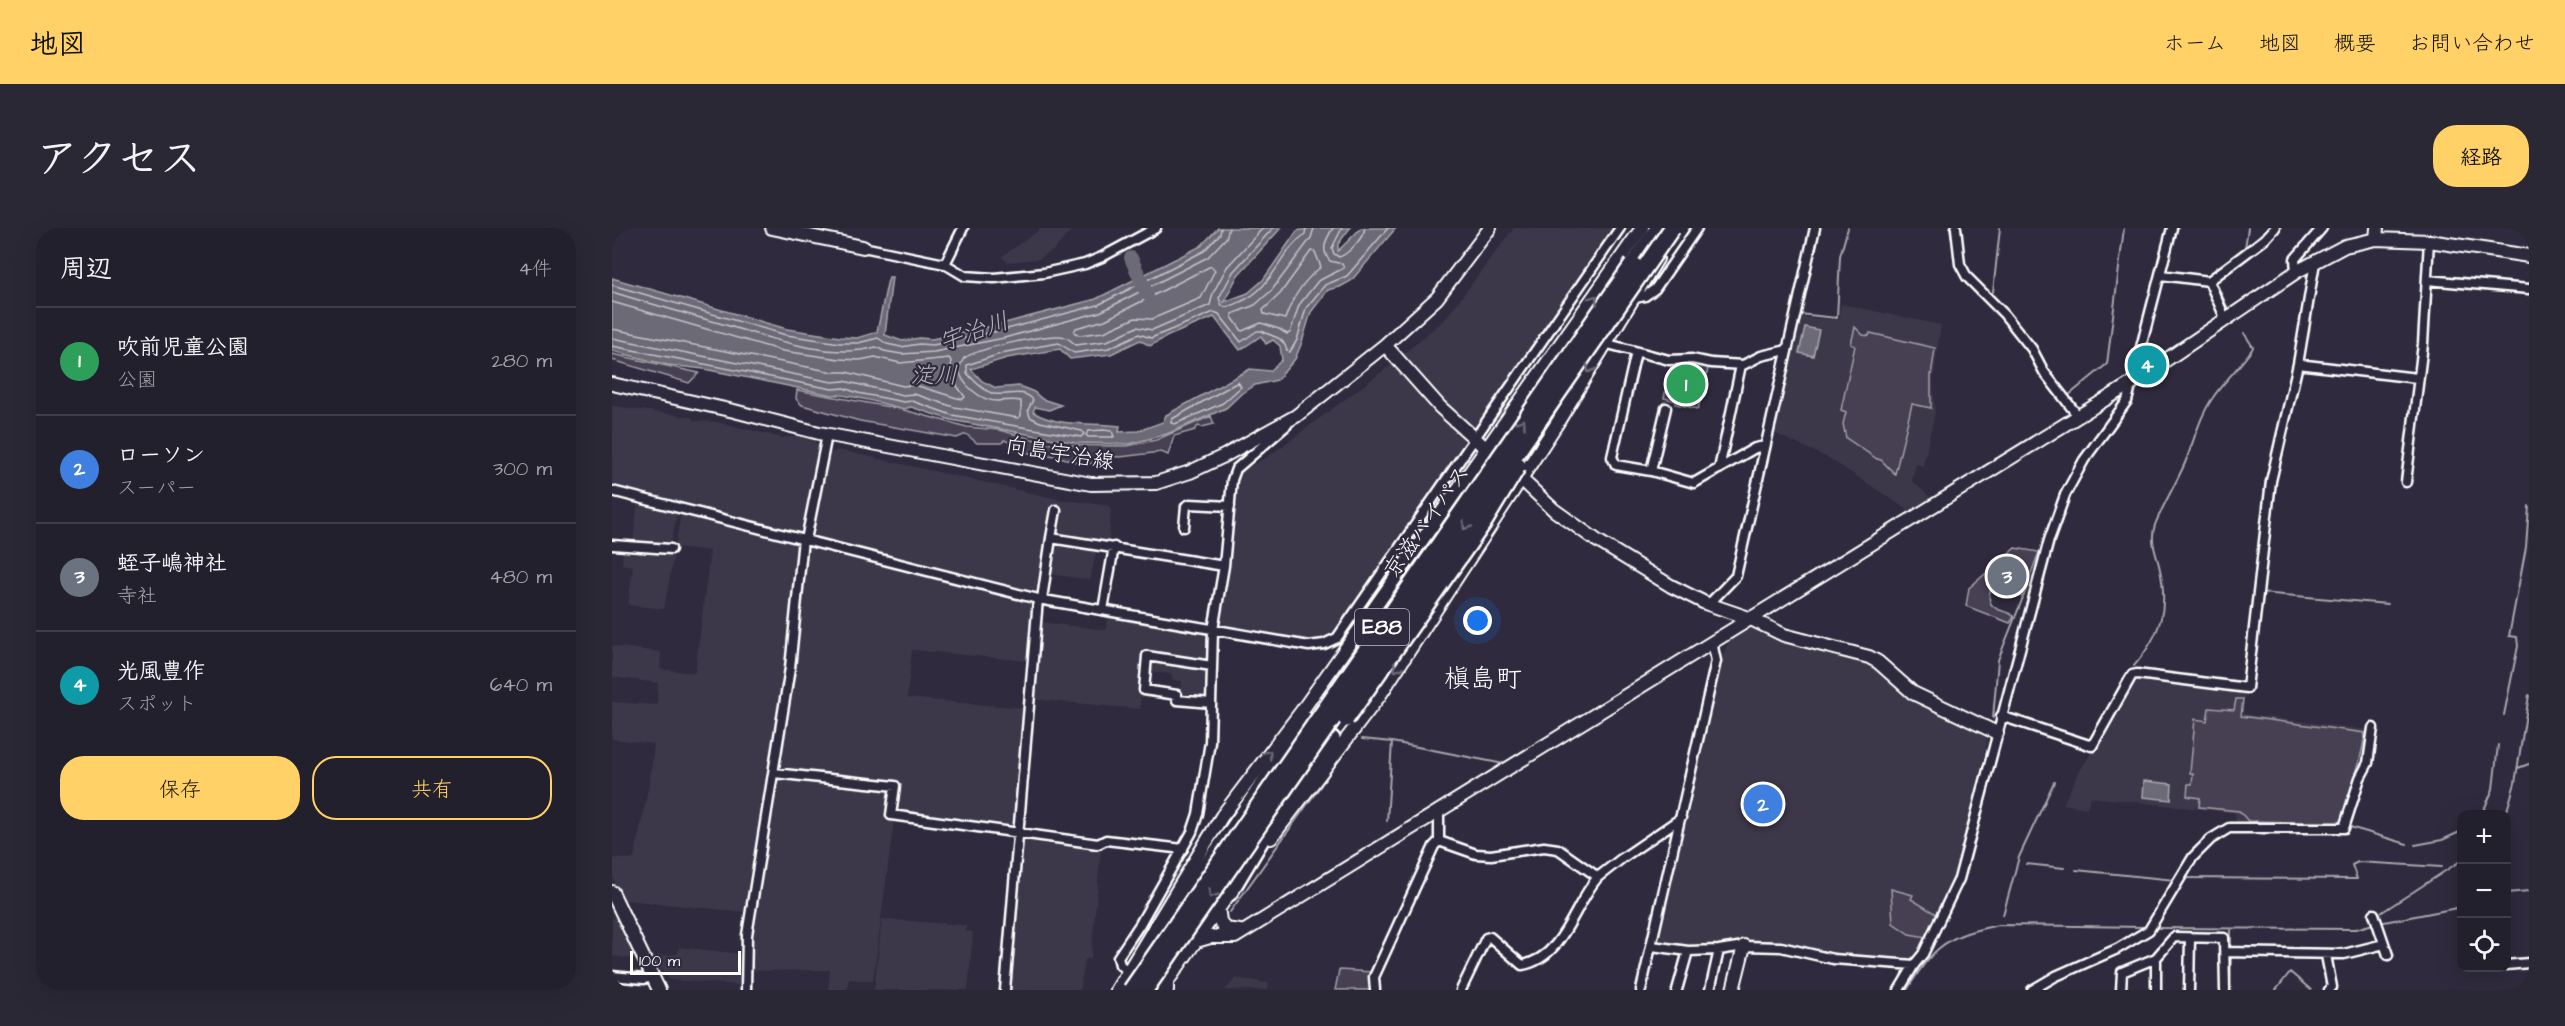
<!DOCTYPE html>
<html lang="ja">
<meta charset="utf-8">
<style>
:root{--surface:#23202e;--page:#2b2836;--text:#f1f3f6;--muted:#a3a3aa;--line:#403e4a;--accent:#ffd166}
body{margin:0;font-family:"Architects Daughter","Klee One",sans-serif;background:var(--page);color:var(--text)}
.controls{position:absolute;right:18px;bottom:18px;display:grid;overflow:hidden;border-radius:12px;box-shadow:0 6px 24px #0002}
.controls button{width:54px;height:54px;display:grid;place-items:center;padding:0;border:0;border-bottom:2px solid var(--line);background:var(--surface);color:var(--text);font:30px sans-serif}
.scale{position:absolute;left:18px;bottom:15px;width:111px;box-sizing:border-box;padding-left:6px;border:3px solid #fff;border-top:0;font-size:16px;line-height:21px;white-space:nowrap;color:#fff;-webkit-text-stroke:4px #2f2a3d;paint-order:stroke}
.you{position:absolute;left:866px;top:393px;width:21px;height:21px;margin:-15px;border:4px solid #fff;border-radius:50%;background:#1a73e8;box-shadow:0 0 0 9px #1a73e833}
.badge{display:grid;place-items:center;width:39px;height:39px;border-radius:50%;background:var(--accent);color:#fff;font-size:20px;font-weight:700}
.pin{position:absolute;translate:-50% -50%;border:3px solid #fff;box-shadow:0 2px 6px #0006}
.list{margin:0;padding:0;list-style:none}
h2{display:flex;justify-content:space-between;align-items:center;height:78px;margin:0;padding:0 24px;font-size:26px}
h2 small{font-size:20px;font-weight:400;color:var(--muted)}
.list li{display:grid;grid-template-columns:39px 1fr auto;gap:18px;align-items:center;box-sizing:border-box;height:108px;padding:0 24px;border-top:2px solid var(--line)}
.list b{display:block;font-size:22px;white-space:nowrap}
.list p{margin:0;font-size:20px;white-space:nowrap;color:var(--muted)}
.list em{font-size:20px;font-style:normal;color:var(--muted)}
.actions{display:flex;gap:12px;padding:18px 24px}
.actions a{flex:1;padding:14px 0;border:2px solid var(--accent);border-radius:24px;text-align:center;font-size:21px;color:var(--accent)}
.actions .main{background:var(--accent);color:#111}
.icon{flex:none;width:33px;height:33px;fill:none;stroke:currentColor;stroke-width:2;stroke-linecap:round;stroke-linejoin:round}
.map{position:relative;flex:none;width:1917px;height:762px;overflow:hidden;border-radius:24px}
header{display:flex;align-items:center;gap:36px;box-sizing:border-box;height:84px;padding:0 30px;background:var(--accent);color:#111}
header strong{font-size:28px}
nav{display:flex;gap:33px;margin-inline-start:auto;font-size:21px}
.intro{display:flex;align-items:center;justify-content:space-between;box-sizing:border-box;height:144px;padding:0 36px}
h1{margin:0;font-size:42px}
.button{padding:15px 27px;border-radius:24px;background:var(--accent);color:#111;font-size:21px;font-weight:700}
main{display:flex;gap:36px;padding:0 36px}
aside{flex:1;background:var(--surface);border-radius:24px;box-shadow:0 6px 24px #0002}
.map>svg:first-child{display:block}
</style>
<header>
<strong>地図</strong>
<nav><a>ホーム</a><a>地図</a><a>概要</a><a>お問い合わせ</a></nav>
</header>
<div class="intro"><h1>アクセス</h1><a class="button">経路</a></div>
<main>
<aside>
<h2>周辺<small>4件</small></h2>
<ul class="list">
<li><span class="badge" style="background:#2e9e5b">1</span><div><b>吹前児童公園</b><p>公園</p></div><em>280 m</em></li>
<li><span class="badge" style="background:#3f7fe0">2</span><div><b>ローソン</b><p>スーパー</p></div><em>300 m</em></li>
<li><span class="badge" style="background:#6b7280">3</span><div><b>蛭子嶋神社</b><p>寺社</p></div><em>480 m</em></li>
<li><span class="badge" style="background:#0f9aa8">4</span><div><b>光風豊作</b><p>スポット</p></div><em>640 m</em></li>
</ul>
<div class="actions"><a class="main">保存</a><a>共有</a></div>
</aside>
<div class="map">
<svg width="1917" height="762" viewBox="0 0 1917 762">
<rect width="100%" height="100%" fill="#2f2a3d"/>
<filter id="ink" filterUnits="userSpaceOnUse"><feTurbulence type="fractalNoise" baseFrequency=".0167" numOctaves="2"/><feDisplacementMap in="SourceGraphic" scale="12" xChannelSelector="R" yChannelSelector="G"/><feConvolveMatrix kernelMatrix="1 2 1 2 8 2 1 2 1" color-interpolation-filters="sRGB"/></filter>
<g filter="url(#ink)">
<!-- built -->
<path fill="#3c3749" d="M430,0H461L442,22L427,31L396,34L389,29Z
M902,0H1003L861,205L839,186L790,127L833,91Z
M1229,76L1329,97L1321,154L1323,184L1311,238L1304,236L1300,253L1320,271L1299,284L1218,231L1162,205L1187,89L1227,92Z
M783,134L851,211V220L725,405L716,412L698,415L606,398L622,293L621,262L624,246L657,228Z
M0,178L79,189L82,193L106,194L171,210L194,207L209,219L204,244H201L193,304L188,307L0,258Z
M227,222L446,271L499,278L497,313L436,306L427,367L423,368L201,309L199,305L214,226Z
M26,273L65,284L59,317L21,315Z
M69,286L185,315L171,456L158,546L133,684L12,672L0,648V630L22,631L38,551L42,516L0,511V474L45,477L46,455L0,449V418L49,424L48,441L83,445L98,323L63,319Z
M192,314L420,373V387L415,433L300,422L295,470L411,480L402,596L396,599L284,584L287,554L169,543L166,539Z
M445,315L485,319L478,352L438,346L442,318Z
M11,321L62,326L52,381L16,377L21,338L10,336Z
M497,387L595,405V435L532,424L528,481L419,471L428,394L494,402Z
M1135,400H1141L1170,412L1251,433L1268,444L1293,467L1306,475L1373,506L1375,514L1343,648L1324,686L1299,671L1301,667L1279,689L1297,706L1314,709L1302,730L1298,732L1222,726L1169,714L1074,719L1047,712L1110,430L1117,413Z
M538,431L595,440V470L569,469L570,453L560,452V446L536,444Z
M1525,449L1631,463L1633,465L1631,486L1756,502L1758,505L1753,533L1730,598L1624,595L1623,585L1479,569L1475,580L1451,576L1465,548Z
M169,548L275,559L279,564L274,590L282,592L261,753L237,751L235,762H216L218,742L138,743L146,672L161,583V568L164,553Z
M409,610L489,620L479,731H473L468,762H397Z
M0,690L6,691L24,731L0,728Z
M270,691L354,697V703L361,704L356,762H262Z
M67,719L130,726L129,757L58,752L38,729L66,726Z
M624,750L657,755L656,762H613Z"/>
<!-- green -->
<path fill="#464152" stroke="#a2a0a8" stroke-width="1.5" d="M1243,99L1251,107L1257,108L1258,105L1323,120L1319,148V180L1300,176L1283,246L1269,232L1265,231L1234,210L1231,196L1234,184L1229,182L1243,118L1239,116Z
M0,126L87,145L77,155L0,132Z
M1079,133L1091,137L1096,141L1086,181L1063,176L1064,173L1052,170L1060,134Z
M185,162L288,181L355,199L387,202L443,217L515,218L544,212L599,188L602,196L590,199L586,198L583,202L562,208L556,227L549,224L508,229L486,227L484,235L470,236L445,228L421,226L399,220L397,214L392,212L390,215H365L354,206L345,210L248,193L190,177L184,171Z
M1403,320L1427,324L1410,369L1405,367L1403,359L1408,347L1406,342L1393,339C1385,348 1367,372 1385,381C1391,384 1397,383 1402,389L1398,395L1354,378L1357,360Z
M1624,471H1631L1629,488L1753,505C1749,536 1737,565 1728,595L1636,593L1627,583L1587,579L1588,570L1575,568L1576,556H1580L1581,546L1578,545L1583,491L1595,493L1597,480L1622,482Z
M1279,661L1301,667L1299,671L1324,686L1314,709L1297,706L1281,695Z
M727,742L761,744L762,762H723Z"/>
<!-- water -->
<path fill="#6d6a77" stroke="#a7a6ad" stroke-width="1.5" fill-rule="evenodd" d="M606,0H669L626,47L612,74L636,65L651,52L685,3L699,0H738L726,16V23L749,0H784L739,53L728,59L716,62L699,84L690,114L683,131L665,152L643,157L629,166L614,180L555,206L518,216L464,215L339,192L299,179L292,181C274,177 236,165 220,167L92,141L56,137L0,123V50L175,101L228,109L245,110L265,104L275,56L277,49H280L273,107L290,113L307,110L320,111L389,96L484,71L589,18ZM602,89L628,122L649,108L654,116L661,112L668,118L670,132L658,143L638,141L554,187L551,194L526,203L507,204L508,198C480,194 447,200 421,184L423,179L437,182L449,177L430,171L422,164L407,158L384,160L370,153L359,141L395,130L448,121L458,131L499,126L528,112L538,118L556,108Z
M1193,99L1207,102L1201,128L1187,125Z
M1532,553L1560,556L1559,572L1531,569Z"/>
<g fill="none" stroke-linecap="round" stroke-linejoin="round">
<!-- shore -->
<path stroke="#c5c3c9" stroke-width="1.5" d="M661,0L621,44L607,70L610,78C617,80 622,77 628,74C661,61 667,25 693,6L694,0
M702,0L699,10L660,62L643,77L620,86V89L630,103L649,95L667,101L675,106L678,105L687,77L706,53L732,40L730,36L718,33C708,22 714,11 721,0
M730,0L720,20L722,26L727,29C737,26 751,10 753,0
M699,23L703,24L709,39C692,52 680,70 673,91L652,86L651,82L668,66Z
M599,38L603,42L589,70L540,91L523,90L492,104L467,107L462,104L464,100L493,92Z
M0,57L174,107L228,115H246L266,110L275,116L289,119L307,116L321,117L391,102L486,77L592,23L608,6L609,0
M0,64C36,75 71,85 107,95C152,108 218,133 264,119L272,123L289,126L322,124L392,110L488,84L596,29L614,10L617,0
M0,74L171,123L227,131L248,132L263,129L288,135L337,130L339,133L340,151L353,169L351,171L345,170L303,157L291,158L234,144H221L0,101
M0,110L220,154L232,153L291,167L302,166L342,179L406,190L409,188V173C401,171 393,173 385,173C369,173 348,156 347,140L352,130C368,120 429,107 448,108C455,108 459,113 464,117L495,113L525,99L540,102L598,77L601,65L615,39L651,0
M0,118L220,161L232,160L246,165L292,174L300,173L340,187L469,209L472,206L470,203L428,194L418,189L416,182L421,172C411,160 397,168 383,166C372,164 362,153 355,145V137L394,124L447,115L462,125L497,120L527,106L539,110L602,84L607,86L629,114L645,103H650C661,110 671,107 675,123L678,124L685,112L694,80L713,57L735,48L776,0
M626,154L629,159L611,175L563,196L559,195L560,191Z
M491,202L500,203L502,209H476L474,207L476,203Z"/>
<!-- stream -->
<path stroke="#a7a6ad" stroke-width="2" d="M1338,0L1343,29
M1633,20L1656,0
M1607,40L1633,20L1636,0
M1604,54L1616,81
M1377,67L1381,64L1388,0
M1187,86L1225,90L1228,28L1236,0
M1457,167L1495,136L1512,0
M242,329L423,375
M1649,365L1775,376
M428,376L547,396
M1522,438C1550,405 1557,379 1547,337C1543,323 1538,311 1543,297C1551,276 1564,256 1573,235C1582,213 1588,187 1602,168C1608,158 1641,124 1641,119L1632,105
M1892,487L1906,418L1905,409L1897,408L1914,319L1917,278
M1381,490L1386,432L1416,357
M1483,504L1510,457
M750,511L780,514L892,536
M1906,540L1917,536
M1870,586L1881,561L1886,517
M1894,586L1903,555L1917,467
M775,593L780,514
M1738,599L1795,616
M1803,617L1830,612L1850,603
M1414,636L1452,640
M1464,642L1563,652
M1571,650L1745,651L1740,637L1746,634L1830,639
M1894,665L1917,663
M618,684L745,507
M1391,687L1407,629L1442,554
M1764,688L1850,632
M1767,695L1850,679
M1543,700L1744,701L1761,696
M1619,722V701
M1295,762C1322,717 1336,707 1387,697L1534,699
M1618,762L1619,727
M1664,762L1678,744L1699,762"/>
<!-- river -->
<path stroke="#6d6a77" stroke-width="14" d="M519,30L535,66"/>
<defs>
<path id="street" d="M1344,0L1348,36L1355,49L1392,86L1420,121L1432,144L1466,188
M251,19L333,36L353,48L382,50L432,45L473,36L490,29L544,0
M333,36L351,0
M1684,44L1683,31L1710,0
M1549,47L1597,53L1614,92
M1815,52L1917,61
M1597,53L1653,11L1663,0
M1019,68L1023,70L1033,68L1043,61L1085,0
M992,115L1057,132L1080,131L1099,135L1131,137L1149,128L1175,122
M1024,124L1000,229L1004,237L1039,243L1082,255L1143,220L1153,218
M1686,136L1805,150
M1107,241L1129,137
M1039,243L1054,180
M1794,254L1811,116L1817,13
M0,263L426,371L697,418L712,416L725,410L1008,0
M572,299L574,278L578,276L618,278
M439,310L444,282
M194,312L215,207
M0,317L59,321
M430,371L439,310L612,338
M1096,377L1124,348L1203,0
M491,382L502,319
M599,475L565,472V467L532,462L535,428L600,438
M1389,488L1480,518L1520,447L1525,446L1635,460L1659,253L1686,136L1703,34
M162,545L283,558L279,587L486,616L494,612L571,621
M827,613L864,626L879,627L932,619L946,621L986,649C962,676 952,730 910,737L878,709L874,710L849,762
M986,649L1009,631L1069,590
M1762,686L1776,727
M1040,718L1076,723L1107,722L1132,718L1169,719L1221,731L1302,737
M1613,724L1732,726L1772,716
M1714,727L1720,759L1717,762
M1894,737L1917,735
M517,743L508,737L506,729L528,696L580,604L586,586L598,514L601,402L612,338L620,252L624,241L675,197
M0,748L32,751L40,749
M134,762L135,707L178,440L191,311
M393,762L426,371
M763,762L762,749L822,618L827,613V583
M1029,762L1104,433L1100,414
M1065,762L1076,723
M1098,762L1107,722
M1287,762L1302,737L1311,726L1347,651L1437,312L1453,267L1472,232L1515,173L1560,0
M1420,762L1444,748L1505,721L1537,702L1581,629L1599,611L1617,600H1732L1748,550L1756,535L1761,500
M1509,762L1510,744L1544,730L1562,709L1612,710L1613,762
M1544,762V730
M1577,762L1578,710"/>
<path id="secondary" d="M160,0L251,19
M1764,11L1817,13L1917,28
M773,117L828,179L879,225
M0,156L122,183L207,205L479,256L544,255L578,244L612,228L684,188L773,117L825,70L878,0
M904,246L942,282L984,312L1059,358L1093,375L1137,390L1172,407L1257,429L1266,434L1301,465L1385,505
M659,610L768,467L944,197L1045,31
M0,664L47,762
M606,679L608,693L613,701L628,703
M581,714L598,709H623L1520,155L1684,44L1733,18L1764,11L1765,0
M550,761L621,660
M505,762L610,588L689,484L1030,0
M1121,762L1132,718"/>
<path id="primary" d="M554,762V754"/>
<path id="highway" d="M1021,36L1046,0
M617,665L650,610L720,511
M545,699C601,638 647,561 694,492"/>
</defs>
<!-- street casing -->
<use href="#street" stroke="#fff" stroke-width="13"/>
<!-- secondary casing -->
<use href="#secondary" stroke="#fff" stroke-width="16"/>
<!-- primary casing -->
<use href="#primary" stroke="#fff" stroke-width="18"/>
<!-- highway casing -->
<use href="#highway" stroke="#fff" stroke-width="20"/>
<!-- street -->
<use href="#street" stroke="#2f2a3d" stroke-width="8"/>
<!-- secondary -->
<use href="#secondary" stroke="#2f2a3d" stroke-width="12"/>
<!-- primary -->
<use href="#primary" stroke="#2f2a3d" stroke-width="14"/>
<!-- highway -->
<use href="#highway" stroke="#2f2a3d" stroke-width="15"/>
<defs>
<path id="highway-bridge" d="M734,491L872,294L906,238
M519,762L1021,36
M533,762L1060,0"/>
</defs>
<!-- highway-bridge casing -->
<use href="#highway-bridge" stroke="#fff" stroke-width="20" stroke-linecap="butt"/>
<!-- highway-bridge -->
<use href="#highway-bridge" stroke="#2f2a3d" stroke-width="15"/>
</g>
<!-- one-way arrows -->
<defs><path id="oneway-chevron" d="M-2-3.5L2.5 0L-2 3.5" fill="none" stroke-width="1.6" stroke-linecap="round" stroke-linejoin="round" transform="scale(1.5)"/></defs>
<g stroke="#6d6a77">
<use href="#oneway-chevron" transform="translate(982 71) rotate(-55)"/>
<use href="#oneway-chevron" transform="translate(978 141) rotate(119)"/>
<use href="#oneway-chevron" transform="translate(910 195) rotate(-55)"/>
<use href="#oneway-chevron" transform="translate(854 298) rotate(124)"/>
<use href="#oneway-chevron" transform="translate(785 440) rotate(123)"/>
<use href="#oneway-chevron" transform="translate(656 526) rotate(-52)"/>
<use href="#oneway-chevron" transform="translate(600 666) rotate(125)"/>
</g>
</g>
<g text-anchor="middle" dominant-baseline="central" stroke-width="4.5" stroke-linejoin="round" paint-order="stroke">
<!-- shield labels -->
<rect fill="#2f2a3d" stroke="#c1bfc5" stroke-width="1.5" x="743" y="381" width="54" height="36" rx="4.5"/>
<g font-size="21" font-weight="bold" fill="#fff">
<text x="770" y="399">E88</text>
</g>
<!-- street labels -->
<g font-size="22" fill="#fff" stroke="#2f2a3d">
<text transform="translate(448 226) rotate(9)">向島宇治線</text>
<text transform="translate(815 294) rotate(-55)">京滋バイパス</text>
</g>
<!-- water labels -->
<g font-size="24" font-style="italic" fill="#b6b4bb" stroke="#2f2a3d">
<text transform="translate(362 104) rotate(-19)">宇治川</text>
<text x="322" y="148">淀川</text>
</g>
<!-- quarter labels -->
<g font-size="26" fill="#fff" stroke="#2f2a3d">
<text x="871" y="451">槇島町</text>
</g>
</g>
</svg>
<div class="controls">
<button>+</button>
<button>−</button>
<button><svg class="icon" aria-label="locate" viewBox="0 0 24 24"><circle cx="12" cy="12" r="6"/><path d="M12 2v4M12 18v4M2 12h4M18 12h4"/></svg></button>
</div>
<div class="scale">100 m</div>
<div class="you"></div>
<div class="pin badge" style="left:1074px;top:156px;background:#2e9e5b">1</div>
<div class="pin badge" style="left:1151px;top:576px;background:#3f7fe0">2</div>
<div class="pin badge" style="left:1395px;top:348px;background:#6b7280">3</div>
<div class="pin badge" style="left:1535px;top:137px;background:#0f9aa8">4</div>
</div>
</main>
